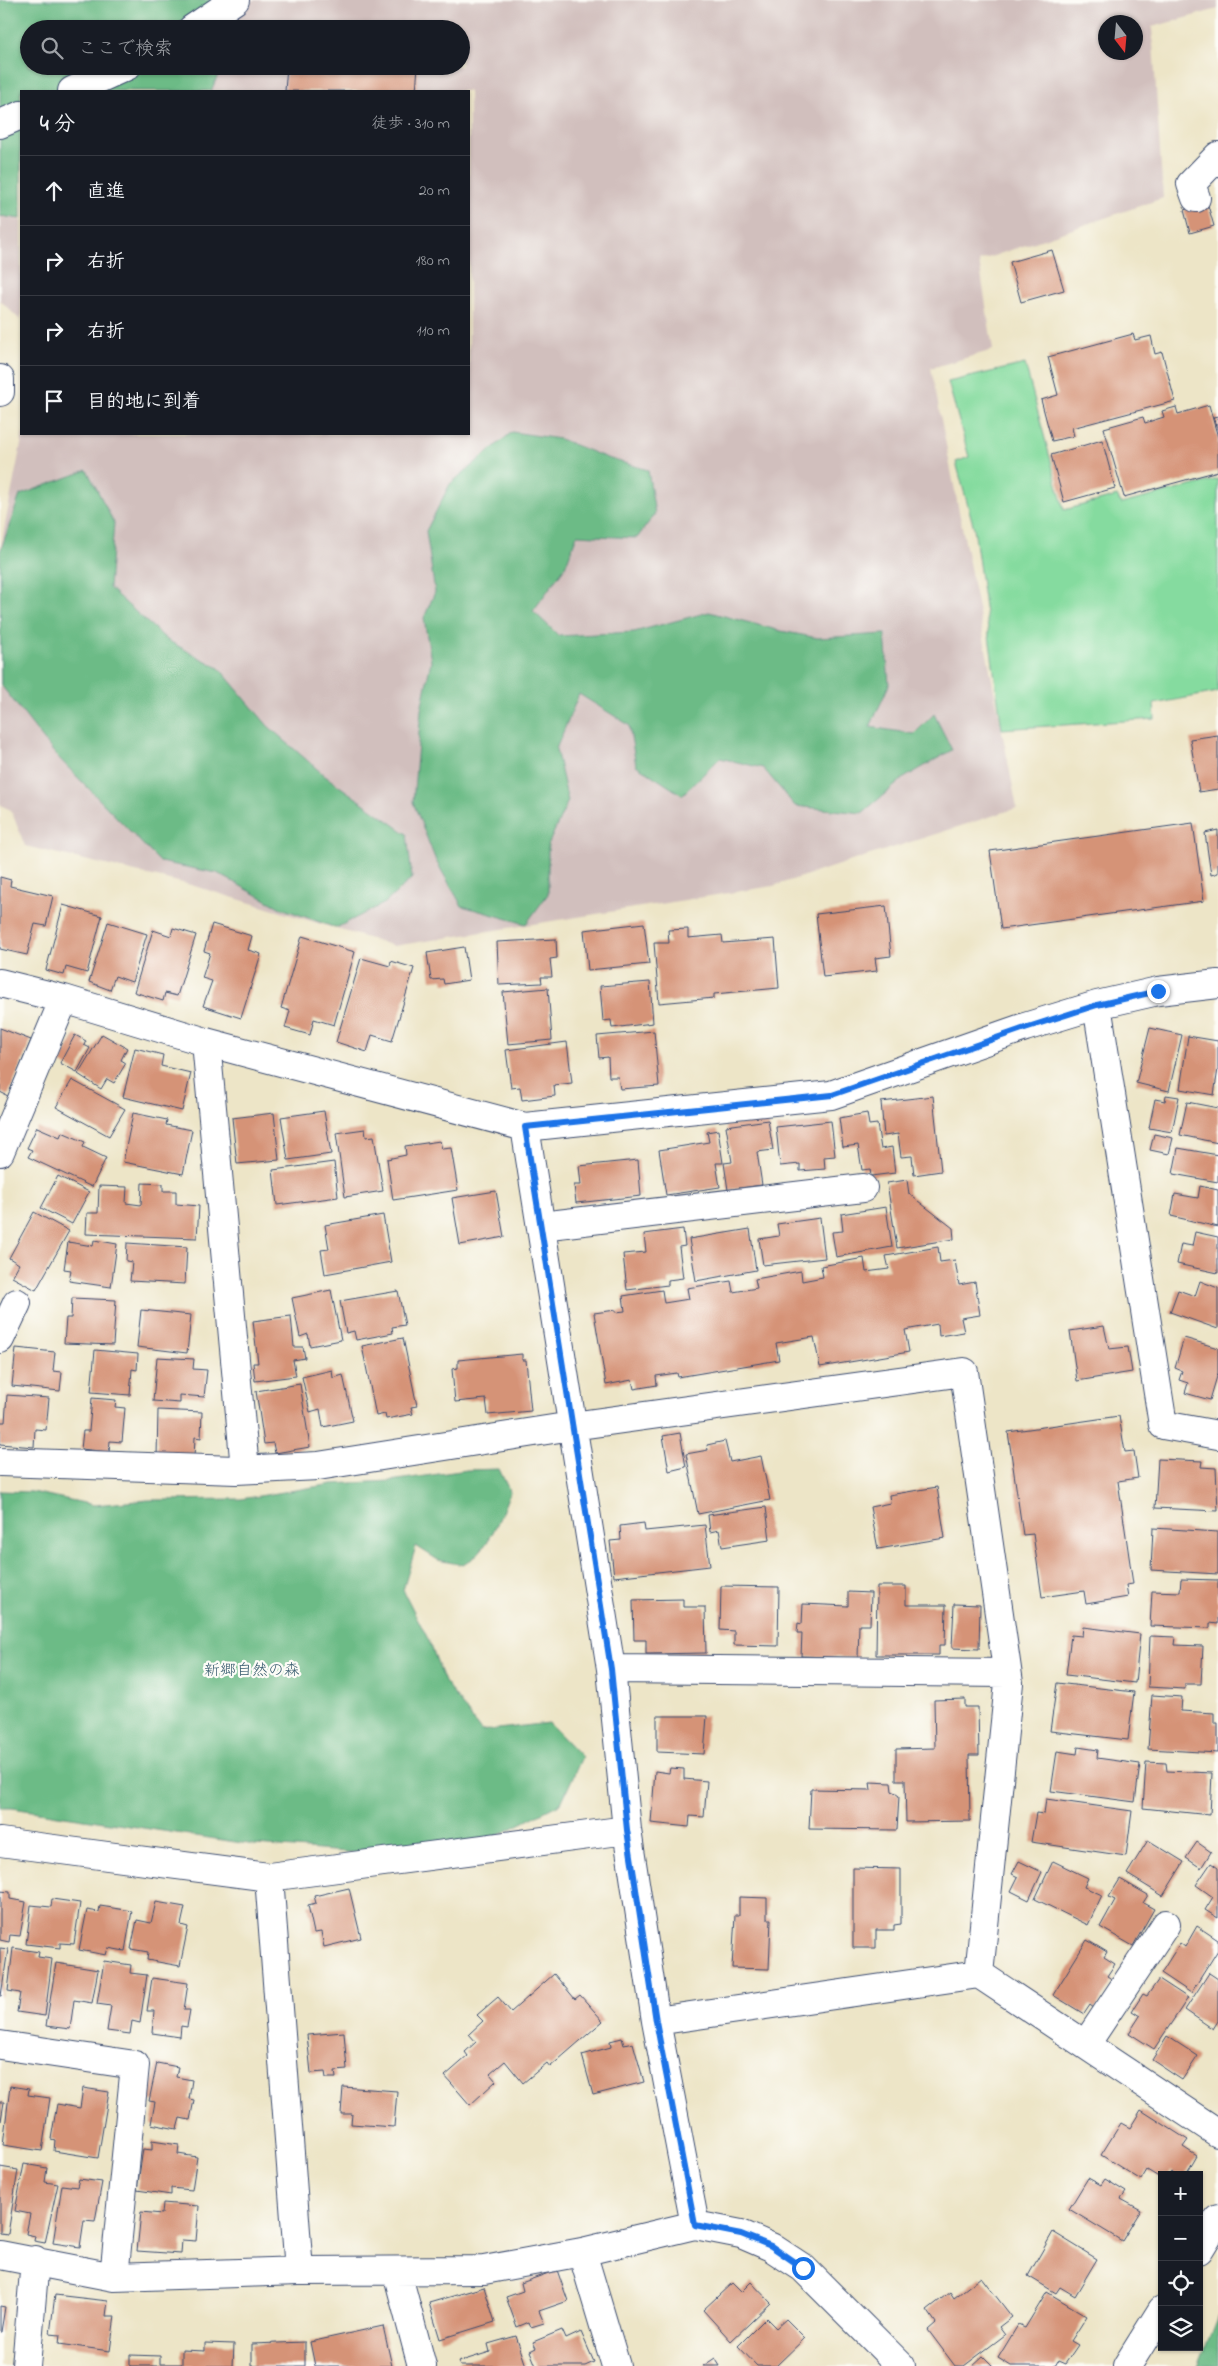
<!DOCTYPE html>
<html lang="ja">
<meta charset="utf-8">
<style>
:root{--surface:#171b24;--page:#20242c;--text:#f1f3f6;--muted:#9ea1a6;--line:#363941}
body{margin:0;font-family:"Indie Flower","Klee One",sans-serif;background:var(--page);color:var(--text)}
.controls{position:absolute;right:15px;bottom:15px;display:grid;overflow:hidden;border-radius:0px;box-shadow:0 1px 4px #0004}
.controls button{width:45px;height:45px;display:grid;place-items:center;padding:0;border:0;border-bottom:1px solid var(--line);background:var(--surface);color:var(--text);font:25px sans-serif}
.compass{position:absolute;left:1098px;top:15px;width:45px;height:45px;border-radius:50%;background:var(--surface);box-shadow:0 1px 4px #0004;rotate:164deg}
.stop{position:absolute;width:15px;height:15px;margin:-11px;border:4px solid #1a73e8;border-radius:50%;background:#fff}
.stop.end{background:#1a73e8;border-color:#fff;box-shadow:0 1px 5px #0008}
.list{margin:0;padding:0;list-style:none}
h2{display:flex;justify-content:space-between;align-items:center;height:65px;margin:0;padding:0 20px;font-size:21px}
h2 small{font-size:16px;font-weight:400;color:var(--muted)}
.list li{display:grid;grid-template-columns:32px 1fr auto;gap:15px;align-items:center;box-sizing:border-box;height:70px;padding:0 20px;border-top:1px solid var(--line)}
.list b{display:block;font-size:19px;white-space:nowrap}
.list em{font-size:16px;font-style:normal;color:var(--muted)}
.icon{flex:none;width:28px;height:28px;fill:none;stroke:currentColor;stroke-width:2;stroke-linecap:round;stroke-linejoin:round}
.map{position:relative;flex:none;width:1218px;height:2366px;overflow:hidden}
.search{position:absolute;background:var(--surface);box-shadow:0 1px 4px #0004;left:20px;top:20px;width:450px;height:55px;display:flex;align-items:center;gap:12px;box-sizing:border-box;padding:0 18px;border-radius:28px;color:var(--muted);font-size:19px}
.panel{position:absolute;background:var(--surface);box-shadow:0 1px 4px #0004;left:20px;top:90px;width:450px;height:345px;border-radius:0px}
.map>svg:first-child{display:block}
</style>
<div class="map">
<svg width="1218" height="2366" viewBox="0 0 1218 2366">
<rect width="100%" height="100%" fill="#fdfcf7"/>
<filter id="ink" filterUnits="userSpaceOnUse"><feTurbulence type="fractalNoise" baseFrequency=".02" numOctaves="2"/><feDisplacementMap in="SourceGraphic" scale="10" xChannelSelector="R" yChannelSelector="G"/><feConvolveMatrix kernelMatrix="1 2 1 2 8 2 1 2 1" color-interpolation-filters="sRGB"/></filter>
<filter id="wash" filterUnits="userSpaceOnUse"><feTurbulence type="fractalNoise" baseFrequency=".0096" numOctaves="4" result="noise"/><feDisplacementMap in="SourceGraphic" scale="20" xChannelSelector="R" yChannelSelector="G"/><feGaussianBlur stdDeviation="1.12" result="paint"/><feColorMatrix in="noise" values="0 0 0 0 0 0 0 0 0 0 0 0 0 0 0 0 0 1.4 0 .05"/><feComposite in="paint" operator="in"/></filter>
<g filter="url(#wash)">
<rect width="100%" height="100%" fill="#ede5c7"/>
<!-- industrial -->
<path fill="#d1bfbd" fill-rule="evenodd" d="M0,0H1218V9L1152,27L1163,198L979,261L993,350L931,368L1017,808L773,886L394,946L191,885L25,846L11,810L0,805V550L23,434H469V91H21V321L0,300ZM1106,22H1136V52H1106ZM29,29H461V66H29Z"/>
<!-- green -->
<path fill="#85db9f" stroke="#50857e" d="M1025,364L1064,510L1117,496L1121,504L1218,479V692L1154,704L1155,719L1002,729L974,528L956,462L969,457L948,382Z"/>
<!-- forest -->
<path fill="#6cbb86" stroke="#447572" d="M0,0H223L225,29H29V66H222L211,91H21V219L0,216Z
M512,432L560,439L607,458L648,470L655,514L637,538L577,535L565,567L533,611L559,636L634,632L709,612L781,631L818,638L885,634L889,685L870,727L914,734L934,714L952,750L904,778L862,813L795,806L763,768L720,758L682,795L636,765L629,725L579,694L556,749L568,801L548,845V894L526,924L462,906L436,861L413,802L421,710L431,661L424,618L435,592L426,531L450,484Z
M87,470L114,523L109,588L167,640L219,668L268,726L325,776L407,834L412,878L385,903L336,928L281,908L217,873L160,862L55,754L1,685L0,552L20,495Z
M499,1469L510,1492C499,1519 490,1550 463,1565L438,1560L416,1546L403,1590L430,1643L445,1682L481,1731L549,1723L582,1757L561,1803L487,1841L359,1853L255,1845L12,1808H0V1491L32,1492L94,1505L148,1500L241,1499L332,1484L390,1481L467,1470Z
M1218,2315V2366H1198Z"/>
<g id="blocks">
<!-- building -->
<path fill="#d59377" d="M287,66H418L416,91H285Z
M1207,202L1214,226L1190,233L1184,210Z
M1052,250L1064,290L1021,302L1010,262Z
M1133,334L1135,340L1151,336L1155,354L1162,352L1175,401L1072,428L1074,436L1052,441L1041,400L1058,395L1048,357Z
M1209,405L1218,438V471L1124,497L1104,428L1143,417L1145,423L1164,417L1162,411L1176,407L1178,414Z
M1218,416V432L1213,417Z
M1102,440L1115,488L1064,502L1051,455Z
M1218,735V789L1199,792L1190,739Z
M1193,823L1204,901L1001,929L990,851Z
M1218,830V873L1211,875L1205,833Z
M0,877L11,880L10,886L53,896L46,926L35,924L27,955L0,949Z
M63,905L102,916L87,973L66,967L64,975L46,970Z
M886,906L891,956L875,958L877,971L823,977L816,914Z
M108,922L147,934L132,982L115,976L110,990L89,982Z
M644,923L649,964L588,970L584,930Z
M212,924L252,936L248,950L261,954L241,1018L203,1006L212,981L202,978L210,953L204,951Z
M173,928L196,935L177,996L165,993L163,1001L134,992L153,930L171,936Z
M688,929V938L722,935L723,943L775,939L779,988L714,994V998L659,1003L654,943H669L668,930Z
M302,936L355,952L334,1025L314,1019L310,1035L285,1028L290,1011L281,1008Z
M556,939L557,958L550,959L552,977H541L542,983L499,985L497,942Z
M464,947L469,980L444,984L443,979L431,980L427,953Z
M361,958L390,966L391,961L414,968L392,1041L372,1035L367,1052L336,1042Z
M650,982L653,1023L612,1028L611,1020L603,1021L600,986Z
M548,988L552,1040L508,1044L503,992Z
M0,1028L31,1040L8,1096L0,1092Z
M1150,1028L1182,1035L1169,1091L1136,1083Z
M654,1031L659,1086L620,1089L618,1077H609L608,1057L599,1058L597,1036Z
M102,1034L127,1048L121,1060L126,1063L114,1083L107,1079L101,1089L78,1074Z
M75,1035L86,1041L84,1045L90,1048L77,1072L60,1063Z
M1188,1036L1218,1041V1069L1214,1095L1180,1089Z
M567,1042L572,1083L554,1085L555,1096L522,1100L520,1087L511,1088L506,1050Z
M135,1048L163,1055L161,1066L191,1073L182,1111L123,1097Z
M72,1080L125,1109L109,1136L56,1107Z
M1166,1095L1179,1097L1172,1132L1149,1128L1155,1099L1165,1101Z
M933,1096L941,1171L914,1175L912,1156L901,1157L898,1134L884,1136L881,1102Z
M1187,1102L1218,1108V1143L1180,1135Z
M324,1111L331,1154L288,1160L281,1117Z
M133,1113L167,1120L166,1125L192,1130L183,1174L123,1162Z
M274,1113L279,1160L237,1164L232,1118Z
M867,1113L869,1125L877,1124L881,1149L892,1147L895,1173L871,1176L870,1169L862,1170L858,1145L843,1147L839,1118Z
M768,1120L773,1150L757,1152L762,1185L728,1190L724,1163L732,1162L726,1126Z
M831,1121L835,1156L824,1157L825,1169L800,1171V1164L780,1166L776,1127Z
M37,1127L60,1137L62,1132L85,1142L83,1147L106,1158L92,1187L28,1157L32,1150L27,1148Z
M365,1129L366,1137L374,1136L383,1191L345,1197L336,1133Z
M718,1130L723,1163H716L720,1187L666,1195L659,1150L709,1142L707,1132Z
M1154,1134L1173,1138L1169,1154L1150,1150Z
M440,1141L442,1149L451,1148L458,1190L393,1200L387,1159L406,1155L405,1146Z
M1178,1148L1218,1155V1182L1173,1174Z
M638,1160L641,1196L576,1203L574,1185H581L579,1166Z
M334,1162L338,1197L277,1205L273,1170Z
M58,1176L89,1192L72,1224L41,1208Z
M907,1180L909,1194L953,1228L954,1239L897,1248L887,1183Z
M142,1183L163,1184V1191H176V1204L199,1206L197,1238L86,1234L87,1213H98L99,1186L127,1187L126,1203L141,1205Z
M1200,1186L1218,1190V1227L1171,1216L1175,1194L1198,1198Z
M496,1191L504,1237L460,1245L452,1198Z
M886,1207L892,1247L836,1257L832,1232L843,1231L841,1214Z
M34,1212L69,1231L36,1290L12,1277L19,1264L9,1258Z
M383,1215L391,1262L325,1274L321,1250L329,1249L325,1225Z
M820,1218L825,1258L763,1265L759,1239L779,1236L777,1224Z
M683,1229L685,1246L679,1247L683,1278L668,1280V1285L627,1290L623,1254L646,1252L644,1234Z
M750,1229L756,1270L696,1281L689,1239Z
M1195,1232L1218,1237V1273L1177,1264L1181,1244L1192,1246Z
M94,1240L117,1244L111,1287L69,1281L71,1270L64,1269L68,1242L93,1246Z
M127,1243L187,1247L185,1284L130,1281L132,1262L126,1261Z
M938,1247L940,1262L955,1260L959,1285L975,1282L980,1315L961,1318L964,1332L939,1336L938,1324L905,1330L909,1352L820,1367L814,1337L776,1343L779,1360L678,1377L677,1373L656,1376L657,1385L634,1389L632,1380L606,1385L594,1313L616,1310V1312L625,1311L623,1296L662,1290L664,1303L689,1299L687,1288L731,1281L733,1292L757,1288L755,1279L801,1271L802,1281L823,1277L821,1266L864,1258L866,1272L889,1269L886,1256Z
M1200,1281L1218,1288V1329L1170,1312L1178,1290L1195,1296Z
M331,1290L341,1340L310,1346L308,1334L300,1337L292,1298Z
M398,1291L405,1325L392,1327L393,1333L356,1340L354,1331L346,1333L340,1301Z
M72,1298L116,1300L113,1345L64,1343L66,1318H71Z
M141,1310L191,1315L187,1353L137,1347Z
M291,1316L294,1347H303L305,1358L293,1360L296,1376L255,1381L253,1363H258L253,1321Z
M1104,1326L1109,1349L1128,1347L1132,1372L1077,1381L1070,1331Z
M403,1338L417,1406L411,1407L413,1414L386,1419L385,1414L376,1416L362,1346Z
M1184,1338L1218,1348V1373L1210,1400L1185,1393L1188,1383L1179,1380L1182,1371L1175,1368Z
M16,1348L55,1352L53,1371L62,1372L60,1391L12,1386Z
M95,1350L138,1354L137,1370L132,1369L130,1395L91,1392Z
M522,1354V1360H526L531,1411L488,1415L486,1399L455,1402L452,1369L458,1368V1360Z
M157,1357L194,1359L193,1369L207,1370L204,1397L180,1395V1403L153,1401Z
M332,1370L333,1378L343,1375L353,1421L323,1427L320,1409L310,1412L302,1377Z
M300,1384L310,1447L275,1453L273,1443L264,1444L256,1391Z
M7,1395L49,1398L46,1430L35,1429L34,1447L0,1444V1422H5Z
M92,1398L116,1400L115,1407L125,1408L122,1442L110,1441L109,1452L81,1449L83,1431H89Z
M158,1410L202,1412L201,1438L195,1437L194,1458L157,1457Z
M1119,1416L1125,1452L1134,1451L1138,1478L1118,1481L1133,1584L1126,1585L1128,1597L1086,1604L1084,1591L1042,1597L1033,1534L1023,1535L1008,1432Z
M680,1433L686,1467L669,1471L663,1436Z
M725,1441L730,1462L761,1456L770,1500L698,1514L686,1454L708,1450L707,1445Z
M1158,1459L1202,1461L1201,1467L1216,1468L1218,1511L1155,1508Z
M937,1487L945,1538L878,1549L870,1507L890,1503L889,1495Z
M766,1507L770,1540L722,1547L719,1530L710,1532L708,1515Z
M644,1523L645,1531L705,1525L710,1566L614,1577L610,1541L621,1540L620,1526Z
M1153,1528L1218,1532V1574L1151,1570Z
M1181,1579L1218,1580V1624L1210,1623V1628L1150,1626L1152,1591L1180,1592Z
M721,1586L779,1587L778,1646L734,1645V1631L720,1630Z
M877,1586H906V1605H946L945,1645H939V1655H876Z
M848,1592L871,1593L870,1625H859L858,1658L801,1656L802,1633H797L798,1623L802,1624L803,1604L848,1606Z
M683,1599V1607H705L706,1653L646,1654V1640H634L633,1600Z
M954,1604L980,1605L979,1649L952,1648Z
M1083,1627L1140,1634L1135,1683L1066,1675L1071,1635L1082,1636Z
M1150,1636L1175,1637L1174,1645L1203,1646L1201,1684H1185V1689L1148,1687Z
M1057,1683L1134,1692L1128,1740L1050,1731Z
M1152,1695L1182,1697L1181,1711L1214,1713V1723H1218V1753L1148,1749Z
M965,1699V1707H978L979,1755H969L970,1821L906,1822L905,1780H896V1749L935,1748L934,1700Z
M657,1716H707L704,1754L657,1752Z
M1078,1747L1098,1750L1097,1758L1140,1764L1135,1802L1051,1791L1057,1751L1077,1754Z
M1146,1762L1166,1763L1167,1771L1212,1773L1210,1815L1143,1808Z
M670,1768L684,1769V1779L707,1781L704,1817L690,1816L689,1827L651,1823L655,1771L669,1773Z
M870,1782L891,1783L892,1791L899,1796L897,1830L809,1829L811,1789L871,1790Z
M1046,1799L1132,1811L1126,1856L1031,1842L1036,1813L1044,1814Z
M1148,1840L1184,1862L1163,1896L1127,1874Z
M1197,1842L1211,1852L1201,1868L1186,1858Z
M1019,1861L1042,1872L1029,1900L1011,1891L1018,1877L1012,1874Z
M1053,1861L1088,1878L1084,1887L1102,1895L1088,1925L1035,1899Z
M1211,1863L1218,1868V1918L1205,1910L1213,1897L1196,1885Z
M853,1868L901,1869V1924L894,1925V1930H876V1948H853Z
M1120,1879L1148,1895L1143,1903L1154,1909L1133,1946L1100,1927L1115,1900L1109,1897Z
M349,1888L361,1938L324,1947L321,1932L314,1933L308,1905L316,1903L314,1896Z
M0,1891L10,1892V1899L26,1902L20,1936L10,1935L9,1942L0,1940Z
M739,1897L767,1898V1919H771L769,1969L732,1968L735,1915H739Z
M52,1899L80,1903L74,1944L60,1943V1948L26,1944L31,1905L51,1907Z
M156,1902L185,1907L181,1925L188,1927L180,1966L147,1960L148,1952L131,1949L137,1920L151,1923Z
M100,1906L132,1911L125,1951L108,1948L106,1955L79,1950L87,1910L99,1912Z
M1197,1926L1218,1940V1950L1191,1993L1161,1973L1180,1943L1185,1947Z
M1087,1940L1107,1952L1104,1957L1115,1964L1107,1976L1113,1980L1095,2009L1090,2005L1084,2014L1053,1995Z
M0,1948L8,1949L1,1996H0Z
M13,1948L39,1952L38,1957L52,1959L45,2016L17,2012L20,1993L8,1991Z
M104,1961L131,1965L130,1973L147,1975L140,2023L132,2021L130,2034L107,2031L111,2006L97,2004Z
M56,1963L98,1970L92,2003L74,2000L70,2029L46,2026Z
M1209,1973L1218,1979V2021L1213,2029L1185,2010Z
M554,1974L575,1999L580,1995L603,2021L550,2067L547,2063L523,2083L505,2061L490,2074L496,2081L470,2105L445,2076L468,2056L465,2052L476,2042L469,2034L483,2021L477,2015L498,1997L511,2012Z
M152,1978L188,1983L184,2010H190L187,2027L181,2026L180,2037L152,2033L154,2011H147Z
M1159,1979L1188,1998L1154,2049L1129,2033L1140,2016L1132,2011L1143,1994L1147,1996Z
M344,2032L347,2070L335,2071L336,2078H326L325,2072L311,2073L307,2035Z
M1167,2036L1198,2056L1182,2080L1152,2060Z
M622,2038L624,2045L633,2043L644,2082L593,2095L582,2055L611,2047L610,2041Z
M157,2063L178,2067L176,2077L192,2080L189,2099L194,2100L190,2120L180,2118L177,2129L151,2124L155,2102L149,2101Z
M10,2086L29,2089L28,2095L50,2098L42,2151L3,2145Z
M343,2087L397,2091L394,2127L351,2124L352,2114H341Z
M83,2088L109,2092L98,2158L54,2151L55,2140L51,2139L57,2104L80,2108Z
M0,2102H4L1,2121L0,2120Z
M1141,2110L1188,2140L1183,2147L1197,2156L1186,2175H1174L1171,2172L1169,2175H1162V2179L1147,2170L1141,2180L1101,2155L1121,2123L1130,2128Z
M152,2141L179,2145L178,2154L197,2157L192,2190L171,2188V2195L137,2190L143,2149L152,2150Z
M24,2164L47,2168L45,2182L58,2184L45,2243L34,2241L35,2236L26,2234L30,2214L15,2211Z
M0,2167L18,2170L8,2234L0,2233Z
M1088,2178L1101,2185L1105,2179L1126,2192L1121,2199L1141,2210L1122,2241L1069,2209Z
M79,2179L102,2182L95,2221L84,2220L80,2247L53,2243L62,2185L77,2187Z
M163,2203L199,2206L196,2241L182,2240L181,2254L137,2251L141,2212L162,2214Z
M1053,2232L1097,2259L1075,2296L1060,2287L1056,2293L1028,2276Z
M557,2270L568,2301L539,2311L544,2323L531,2327L529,2322L517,2327L506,2297L523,2291L521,2283Z
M981,2277L1012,2317L999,2327L1005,2335L964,2366H955L928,2330L936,2323L927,2310L950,2292L954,2298Z
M751,2282L771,2303L731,2341L703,2310L732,2283L741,2292Z
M484,2287L495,2322L440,2339L429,2303Z
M1047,2292L1087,2316L1071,2341L1078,2345L1065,2364L1058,2361L1055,2366H1011L998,2358L1018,2325L1025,2328Z
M55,2295L108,2301L106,2316H115L110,2351L59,2344L60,2335L50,2334Z
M0,2306L5,2307L1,2332H0Z
M766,2318L776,2328L786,2319L805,2338L776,2366H757L738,2346Z
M383,2326L392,2366H315L310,2342Z
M562,2330L566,2339L581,2332L594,2362L585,2366H536L530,2351L536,2348L533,2342Z
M516,2336L526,2366H460L458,2362L490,2352L488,2344Z
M305,2342V2366H252V2344Z
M205,2343L234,2344L233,2366H130V2355L160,2356V2364H182V2350L205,2351Z
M983,2356L993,2366H972Z
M715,2358L720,2366H703Z"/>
</g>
</g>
<g filter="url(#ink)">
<use href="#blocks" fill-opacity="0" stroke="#3a4a6e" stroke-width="1"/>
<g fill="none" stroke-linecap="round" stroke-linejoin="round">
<defs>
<path id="minor" d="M192,29L235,0
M72,91L127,66
M0,124L21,115
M1196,198L1191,184L1218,156
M0,379V392
M0,983L64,999L206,1042L525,1127L831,1095L1025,1027L1097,1005L1158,991L1218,984
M1097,1005L1163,1425L1218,1435
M206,1042L245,1469
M525,1127L611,1669L627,1830L656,2021L695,2225
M0,1152L64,999
M541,1226L863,1188
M0,1339L17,1303
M0,1462L236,1470L318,1466L572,1426L964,1372L1009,1683L979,1974
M611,1669L1007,1673
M0,1842L269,1877L627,1830
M269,1877L299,2271
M656,2021L979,1974L1218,2133
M1086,2044L1166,1924
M0,2045L135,2065L114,2277
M1199,2250L1218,2219
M582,2252L616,2366
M0,2255L114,2277L299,2271L484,2270L582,2252L695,2225L741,2234L771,2247L803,2268L901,2366
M397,2272L422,2366
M26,2366L35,2260
M1127,2366L1162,2310"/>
</defs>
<!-- minor casing -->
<use href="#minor" stroke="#3a4a6e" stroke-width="30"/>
<!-- minor -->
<use href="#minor" stroke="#fff" stroke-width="28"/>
</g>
</g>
<g fill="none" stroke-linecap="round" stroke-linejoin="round" filter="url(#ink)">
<!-- route -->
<path stroke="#1a73e8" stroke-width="6" d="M803,2268L771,2246L741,2234L695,2225L656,2021L627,1830L611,1669L525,1127L832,1095L1025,1028L1097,1005L1158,991"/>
</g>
<g text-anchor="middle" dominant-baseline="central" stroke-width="4.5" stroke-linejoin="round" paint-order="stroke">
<!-- park labels -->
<g font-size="16" fill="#365a6e" stroke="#fdfcf7">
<text x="252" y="1671">新郷自然の森</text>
</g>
</g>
</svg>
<div class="controls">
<button>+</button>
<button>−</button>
<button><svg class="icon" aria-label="locate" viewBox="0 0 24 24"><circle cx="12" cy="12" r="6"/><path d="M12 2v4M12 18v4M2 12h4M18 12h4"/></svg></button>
<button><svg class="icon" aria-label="layers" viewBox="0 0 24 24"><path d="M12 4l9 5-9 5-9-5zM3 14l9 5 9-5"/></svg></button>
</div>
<svg class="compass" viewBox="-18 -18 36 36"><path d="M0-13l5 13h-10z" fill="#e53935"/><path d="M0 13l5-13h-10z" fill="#9ea1a6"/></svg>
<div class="stop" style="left:803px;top:2268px"></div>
<div class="stop end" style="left:1158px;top:991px"></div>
<div class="search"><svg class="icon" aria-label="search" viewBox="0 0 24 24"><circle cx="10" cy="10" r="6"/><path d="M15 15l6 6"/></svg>ここで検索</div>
<section class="panel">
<h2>4 分<small>徒歩 · 310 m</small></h2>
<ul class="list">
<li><svg class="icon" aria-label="ahead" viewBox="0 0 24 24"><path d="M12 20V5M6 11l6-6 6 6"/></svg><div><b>直進</b></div><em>20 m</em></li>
<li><svg class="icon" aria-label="right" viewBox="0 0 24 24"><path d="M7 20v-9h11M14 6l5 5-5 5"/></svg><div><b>右折</b></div><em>180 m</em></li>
<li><svg class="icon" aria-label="right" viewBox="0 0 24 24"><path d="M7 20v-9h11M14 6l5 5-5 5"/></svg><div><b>右折</b></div><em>110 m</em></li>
<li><svg class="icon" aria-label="arrive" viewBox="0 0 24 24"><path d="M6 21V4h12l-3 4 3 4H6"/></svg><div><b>目的地に到着</b></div></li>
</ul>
</section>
</div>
